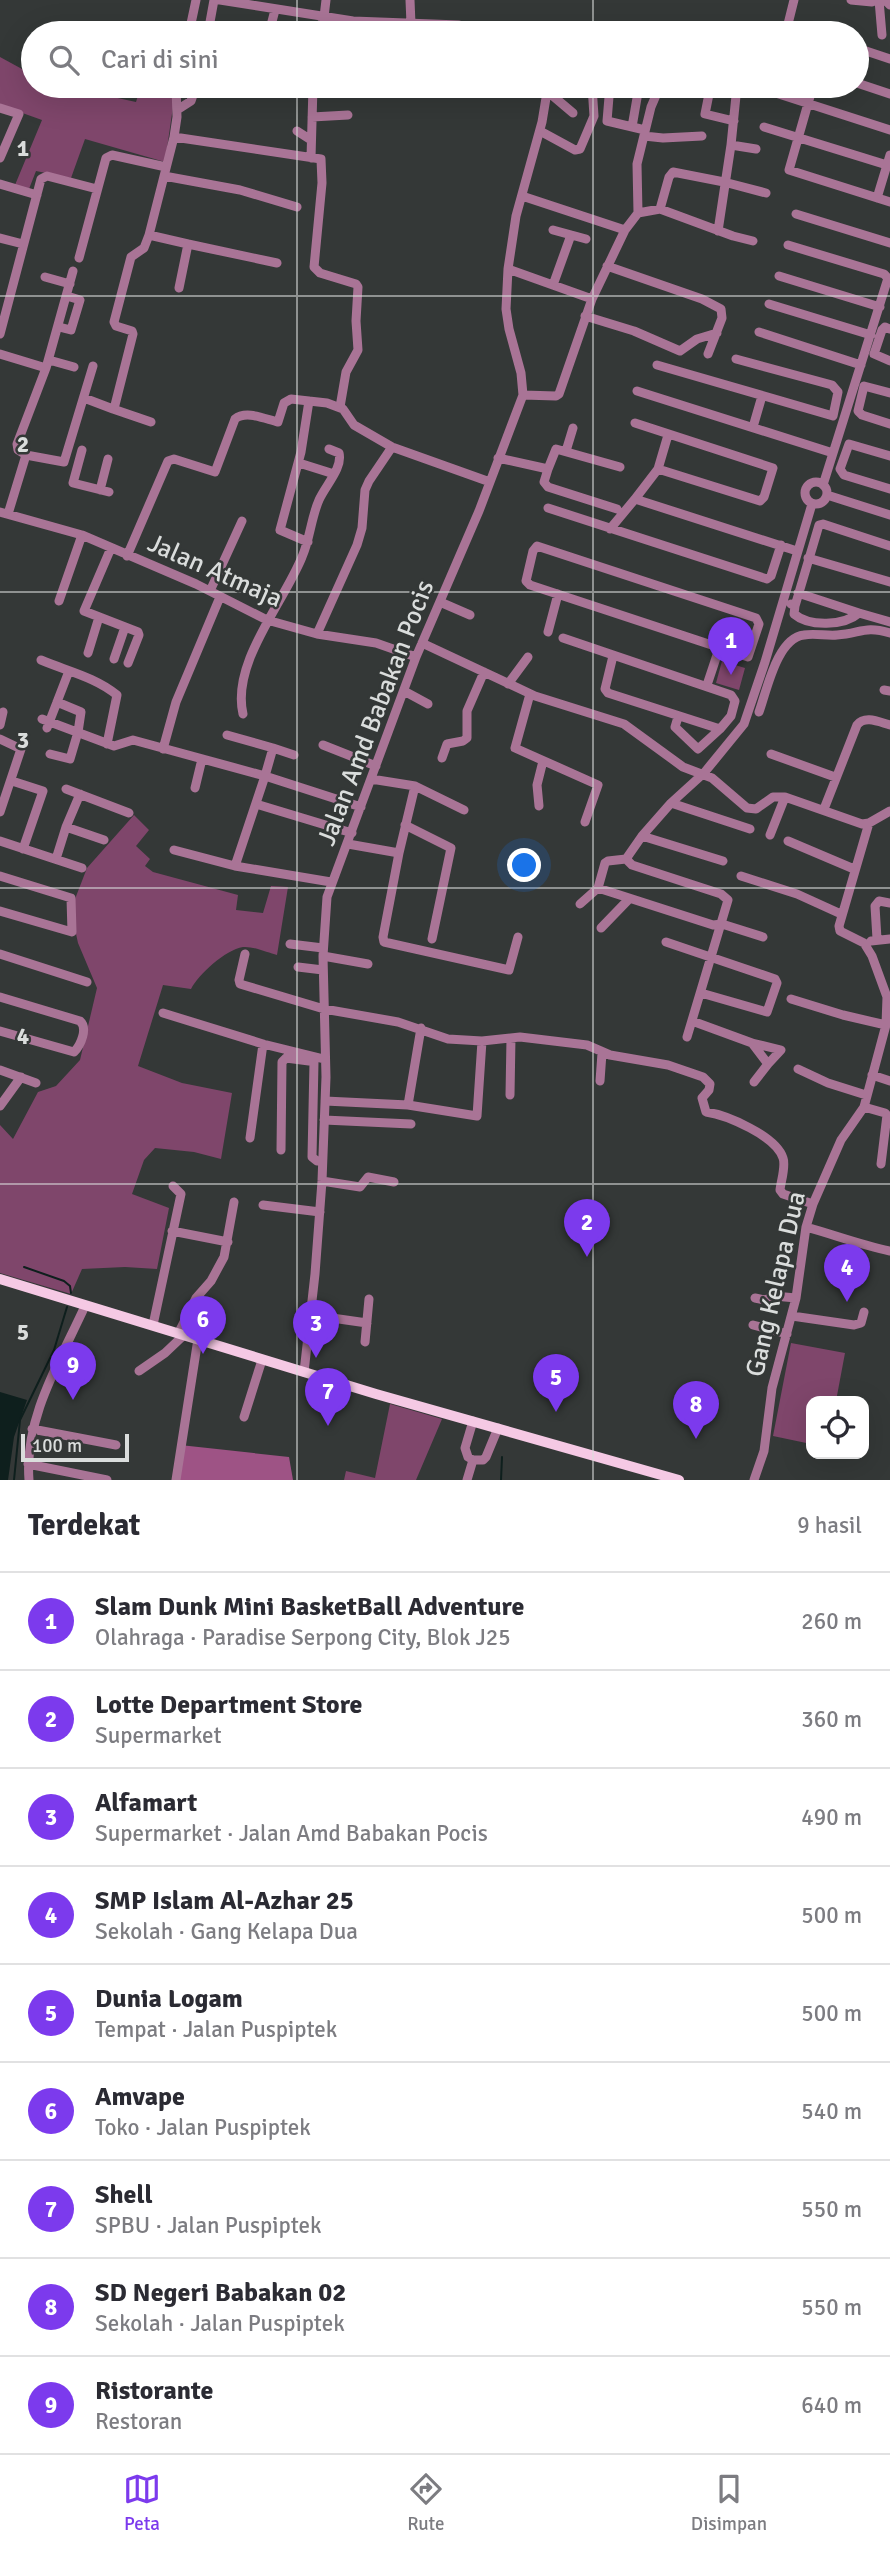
<!DOCTYPE html>
<html lang="id">
<meta charset="utf-8">
<style>
:root{--surface:#fff;--page:#f2f2f3;--text:#2b2b33;--muted:#7c7c81;--line:#e1e1e2;--accent:#7c3aed}
body{margin:0;font-family:Signika,sans-serif;background:var(--page);color:var(--text)}
.controls{position:absolute;right:21px;bottom:21px;display:grid;overflow:hidden;border-radius:14px;box-shadow:0 7px 28px #0002}
.controls button{width:63px;height:63px;display:grid;place-items:center;padding:0;border:0;border-bottom:2px solid var(--line);background:var(--surface);color:var(--text);font:35px sans-serif}
.scale{position:absolute;left:21px;bottom:18px;width:108px;box-sizing:border-box;padding-left:7px;border:4px solid #dadddc;border-top:0;font-size:19px;line-height:24px;white-space:nowrap;color:#dadddc;-webkit-text-stroke:5px #343837;paint-order:stroke}
.you{position:absolute;left:525px;top:866px;width:24px;height:24px;margin:-18px;border:5px solid #fff;border-radius:50%;background:#1a73e8;box-shadow:0 0 0 10px #1a73e833}
.badge{display:grid;place-items:center;width:46px;height:46px;border-radius:50%;background:var(--accent);color:#fff;font-size:23px;font-weight:700}
.pin{position:absolute;translate:-50% -58px;filter:drop-shadow(0 2px 4px #0008)}
.pin::after{content:'';position:absolute;top:37px;width:24px;height:21px;background:inherit;clip-path:polygon(0 0,100% 0,50% 100%)}
.list{margin:0;padding:0;list-style:none}
h2{display:flex;justify-content:space-between;align-items:center;height:91px;margin:0;padding:0 28px;font-size:30px}
h2 small{font-size:23px;font-weight:400;color:var(--muted)}
.list li{display:grid;grid-template-columns:46px 1fr auto;gap:21px;align-items:center;box-sizing:border-box;height:98px;padding:0 28px;border-top:2px solid var(--line)}
.list b{display:block;font-size:26px;white-space:nowrap}
.list p{margin:0;font-size:23px;white-space:nowrap;color:var(--muted)}
.list em{font-size:23px;font-style:normal;color:var(--muted)}
.icon{flex:none;width:38px;height:38px;fill:none;stroke:currentColor;stroke-width:2;stroke-linecap:round;stroke-linejoin:round}
.map{position:relative;flex:none;width:890px;height:1480px;overflow:hidden}
.search{position:absolute;background:var(--surface);box-shadow:0 7px 28px #0002;left:21px;right:21px;top:21px;height:77px;display:flex;align-items:center;gap:18px;box-sizing:border-box;padding:0 24px;border-radius:38px;color:var(--muted);font-size:26px}
.sheet{height:973px;background:var(--surface)}
nav{display:flex;justify-content:space-around;align-items:center;box-sizing:border-box;height:98px;border-top:2px solid var(--line);background:var(--surface);font-size:19px;color:var(--muted)}
nav a{display:grid;justify-items:center;gap:4px}
nav .on{color:var(--accent)}
.map>svg:first-child{display:block}
</style>
<div class="map">
<svg width="890" height="1480" viewBox="0 0 890 1480">
<rect width="100%" height="100%" fill="#343837"/>
<!-- green -->
<path fill="#7f466b" d="M0,57L33,75V86H62L136,102L141,86H176L165,162L85,139L71,178L36,171L29,189L15,185L42,120L0,105Z
M722,661L745,668L739,690L716,683Z
M134,815L149,830L136,846L150,859L145,866L153,872L238,895L236,910L263,913L271,886L288,887L277,955C268,953 253,946 243,947C225,950 199,974 191,989L163,985L138,1066L182,1083L232,1093L221,1159L194,1152L155,1148L144,1160L132,1194L169,1208L157,1269L125,1267L82,1269L71,1294L0,1273V1125L13,1139L38,1092L56,1086L80,1060L97,988L78,943L73,920L75,899L87,868Z
M791,1343L845,1353L836,1401H811V1444L773,1436Z
M390,1404L442,1419L416,1480H344L346,1471L375,1478Z"/>
<!-- forest -->
<path fill="#9e5385" d="M180,1445L289,1457L293,1480H172Z"/>
<!-- water -->
<path fill="#0e1f1d" d="M0,1392L27,1400L14,1437L8,1480H0Z"/>
<g fill="none" stroke-linecap="round" stroke-linejoin="round">
<!-- stream -->
<path stroke="#0e1f1d" stroke-width="2" d="M24,1267L64,1281L70,1286L71,1293
M14,1480L20,1420L54,1350L67,1307
M501,1480L502,1457"/>
<!-- minor -->
<path stroke="#a97496" stroke-width="9" d="M220,0L353,21L459,25L489,33
M410,0L411,24
M851,0L872,2L875,0
M879,0L882,35
M885,0L890,5
M801,31L808,33
M189,33L196,0
M208,33L214,0
M269,33L275,10
M318,33L324,17L326,0
M675,33L688,28L741,33
M778,33L787,28L794,0
M857,48L890,59
M857,83L890,94
M365,86V88
M737,86L731,145L756,149
M813,86L789,170L890,202
M757,87L890,130
M710,89L705,114L734,121
M391,91L392,86
M547,91L573,113
M609,97L607,121L645,130
M0,108L19,114L0,158
M177,110L191,101L196,86
M312,117L348,115
M632,127L637,98
M764,127L890,166
M297,131L311,140
M540,131L575,150L580,149L594,116L592,86
M644,136L663,138L702,136
M174,137L321,159L322,183L314,267L320,273L356,284L358,287L356,321L358,350L346,372L340,407
M311,158L313,86
M164,176L240,190L297,207
M0,184L37,195
M522,196L625,230
M877,198L890,155
M660,209L669,177L673,172L724,182L766,193
M638,213L637,164L651,107L660,86
M796,214L890,243
M553,230L586,239
M718,231L731,145
M149,235L188,244L179,288
M0,238L23,244
M188,244L277,263
M788,245L884,274L888,278L823,485
M79,258L106,158L112,155L166,167
M607,266L702,299L721,309L722,318L708,354
M508,269L592,299
M779,276L880,307
M45,277L70,284
M553,285L571,235
M769,304L871,335
M585,316L634,331L680,351L697,339L717,333
M59,327L71,330L80,300L67,296
M890,329L885,327L882,330L874,354L890,361
M759,332L861,365
M0,334L41,179L47,176L97,189
M0,354L46,368L17,444L18,450L26,455
M49,360L74,367
M657,365L833,416L838,392L832,385L736,359
M46,368L73,271
M637,391L833,453
M890,393L864,386L858,411L862,415L890,424
M523,395L556,396L559,394L592,299L625,230L638,213L660,209L733,236L753,241
M84,398L113,409L115,405L133,334L132,331L116,326L114,322L131,257L144,248L149,235L174,137L177,117L176,86
M113,409L151,422
M635,423L773,468L764,497L760,501L658,469
M753,427L762,396
M668,435L658,469L635,499L797,551
M82,450L73,483L109,492
M566,451L573,428
M890,456L849,444L840,469L844,475L890,489
M498,458L548,469L556,449L620,467
M299,463L334,474
M548,469L544,482L548,487L617,509
M805 493a11 11 0 1 1 22 0a11 11 0 1 1-22 0Z
M100,490L108,459
M827,495L890,515
M548,508L767,579L771,576L781,545
M0,512L82,535L196,584L267,620L317,634L376,643L416,657
M8,514L26,455L64,462L93,366
M610,529L635,499
M308,542L280,530L301,452L309,401
M537,546L756,618L759,624L748,657L530,585L526,581L533,551Z
M111,548L84,611L138,632L139,635L128,663
M127,556L168,461L174,459L215,472L235,419C246,410 265,419 278,422L284,403L291,399L327,403L343,409L354,425L392,447L490,482
M808,558L890,582
M210,591L242,521
M798,593L859,613
M59,601L82,535
M440,602L470,615
M791,604L795,606L794,614C809,627 844,626 859,613L890,622
M795,606L819,525L823,524L890,546
M548,632L558,594
M317,634L357,545L362,528L365,490L369,481L392,447
M563,638L731,695L735,701L731,716L720,729L608,693L605,689L613,656
M422,643L535,696L624,724L683,767L712,778L747,808L756,809L773,797H785L862,824L869,823
M88,653L99,617
M114,659L125,627
M41,660C67,671 95,677 117,695L107,744
M508,684L528,657
M707,685L719,649
M884,690L890,691
M404,691L428,704
M530,694L515,748L598,785L585,822
M759,712C767,690 777,638 804,635C815,633 826,636 837,635C860,634 864,625 890,633
M243,714C231,663 284,602 302,557C310,539 311,518 319,500C325,486 343,468 339,453L329,449
M678,717L675,727L698,749L720,729
M42,719L114,746L133,740L265,776L235,866
M0,725L3,712
M47,728L69,671
M227,735L273,748
M0,739L21,749L0,812
M323,745L376,766
M163,749L176,702L220,597
M50,754L70,759L78,732L81,712L57,702
M771,754L835,777
M294,755L273,748L265,776L361,807
M442,758L447,744L463,741L467,738V711L484,672
M371,779L415,786L399,853
M12,781L43,791L23,849
M415,786L464,810
M195,788L202,759
M66,789L129,813
M671,803L704,773L744,724L765,662L812,504
M256,804L352,833
M539,806L537,785L543,761
M824,809L857,725C865,715 879,722 890,725
M405,825L451,848L432,939
M66,827L104,840
M770,835L785,797
M642,836L723,861
M0,841L82,868
M788,841L854,869
M348,844L399,853L383,937L384,942L509,970L518,937
M174,850L235,866L331,882
M56,859L66,827L80,794
M0,876L71,898L72,932L0,911
M741,876L797,894L841,914
M598,888L713,925L722,924L763,937
M580,904L598,888L605,863L608,861L626,859
M601,928L629,899
M877,939L875,906L879,901L890,903
M871,941L890,939
M666,942L775,979L777,983L767,1012L701,993
M290,944L323,948
M0,954L87,982
M245,954L239,980L240,984L324,1009L398,1022L448,1039L482,1041L520,1037L587,1045L610,1055L668,1065L703,1077L710,1084L709,1090L702,1098L706,1112C727,1115 776,1136 783,1158C786,1166 781,1181 780,1190L783,1194L813,1204
M323,956L368,964
M298,967L323,970
M0,997L80,1021C88,1028 81,1045 74,1052L0,1031
M791,999L843,1015L886,1025
M163,1013L263,1044L324,1059
M692,1021L752,1043L768,1064L754,1082
M687,1037L728,900L721,894L632,865L626,859L642,836L671,803L750,829
M752,1043L781,1050L768,1064
M314,1062L312,1157L317,1161H322
M798,1069L828,1083L866,1095
M0,1070L36,1083
M872,1075L890,1081
M600,1081L602,1053
M510,1095L511,1038
M325,1101L408,1105L477,1116L482,1041
M408,1105L421,1028
M0,1106L21,1077
M864,1107L885,1113L887,1115L881,1164
M324,1120L411,1124
M250,1138L263,1044
M281,1150L282,1062L286,1058L309,1061
M322,1181L360,1187L368,1177L394,1182
M263,1205L320,1212
M806,1227C835,1235 861,1245 890,1251
M172,1231L228,1242
M755,1298L765,1300L774,1296L796,1298
M311,1315L367,1323
M792,1316L854,1325L861,1323L864,1312
M153,1325L181,1194L173,1186
M753,1325L787,1334
M178,1334L196,1298L211,1281L224,1257L234,1202
M365,1342L369,1299
M139,1371L165,1353L184,1335
M304,1372L315,1274L322,1181L326,1077L323,956L327,897L416,657L479,511L523,395L521,373L509,329L506,309L508,269L516,216L542,122L548,86
M244,1417L262,1360
M473,1421L465,1448L468,1457L473,1460
M32,1429L116,1445
M473,1460H483L486,1457L498,1428
M28,1464L107,1480
M29,1480C24,1418 60,1361 85,1306
M176,1480L198,1339
M467,1480L473,1460
M754,1480L764,1451L772,1388L796,1298L806,1227L813,1204L841,1140L864,1107L886,1025L887,997L872,956L864,943L840,931L839,926L869,823L890,811"/>
<!-- major -->
<path stroke="#f5c9e4" stroke-width="10" d="M0,1279L376,1394L679,1480"/>
</g>
<!-- grid -->
<path fill="none" stroke="#dadddc" stroke-width="2" stroke-opacity="0.55" d="M297,0V33M593,0V33M297,86V1480M593,86V1480M0,296H890M0,592H890M0,888H890M0,1184H890"/>
<g text-anchor="middle" dominant-baseline="central" stroke-width="5" stroke-linejoin="round" paint-order="stroke">
<!-- street labels -->
<g font-size="26" fill="#dadddc" stroke="#343837">
<text transform="translate(215 571) rotate(24)">Jalan Atmaja</text>
<text transform="translate(376 713) rotate(-69)">Jalan Amd Babakan Pocis</text>
<text transform="translate(776 1284) rotate(-77)">Gang Kelapa Dua</text>
</g>
</g>
<g font-size="23" text-anchor="middle" font-weight="bold" fill="#dadddc" stroke="#343837" stroke-width="5" stroke-linejoin="round" paint-order="stroke">
<text x="23" y="156">1</text>
<text x="23" y="452">2</text>
<text x="23" y="748">3</text>
<text x="23" y="1044">4</text>
<text x="23" y="1340">5</text>
</g>
</svg>
<div class="controls">
<button><svg class="icon" aria-label="locate" viewBox="0 0 24 24"><circle cx="12" cy="12" r="6"/><path d="M12 2v4M12 18v4M2 12h4M18 12h4"/></svg></button>
</div>
<div class="scale">100 m</div>
<div class="you"></div>
<div class="pin badge" style="left:731px;top:675px">1</div>
<div class="pin badge" style="left:587px;top:1257px">2</div>
<div class="pin badge" style="left:316px;top:1358px">3</div>
<div class="pin badge" style="left:847px;top:1302px">4</div>
<div class="pin badge" style="left:556px;top:1412px">5</div>
<div class="pin badge" style="left:203px;top:1354px">6</div>
<div class="pin badge" style="left:328px;top:1426px">7</div>
<div class="pin badge" style="left:696px;top:1439px">8</div>
<div class="pin badge" style="left:73px;top:1400px">9</div>
<div class="search"><svg class="icon" aria-label="search" viewBox="0 0 24 24"><circle cx="10" cy="10" r="6"/><path d="M15 15l6 6"/></svg>Cari di sini</div>
</div>
<section class="sheet">
<h2>Terdekat<small>9 hasil</small></h2>
<ul class="list">
<li><span class="badge">1</span><div><b>Slam Dunk Mini BasketBall Adventure</b><p>Olahraga · Paradise Serpong City, Blok J25</p></div><em>260 m</em></li>
<li><span class="badge">2</span><div><b>Lotte Department Store</b><p>Supermarket</p></div><em>360 m</em></li>
<li><span class="badge">3</span><div><b>Alfamart</b><p>Supermarket · Jalan Amd Babakan Pocis</p></div><em>490 m</em></li>
<li><span class="badge">4</span><div><b>SMP Islam Al-Azhar 25</b><p>Sekolah · Gang Kelapa Dua</p></div><em>500 m</em></li>
<li><span class="badge">5</span><div><b>Dunia Logam</b><p>Tempat · Jalan Puspiptek</p></div><em>500 m</em></li>
<li><span class="badge">6</span><div><b>Amvape</b><p>Toko · Jalan Puspiptek</p></div><em>540 m</em></li>
<li><span class="badge">7</span><div><b>Shell</b><p>SPBU · Jalan Puspiptek</p></div><em>550 m</em></li>
<li><span class="badge">8</span><div><b>SD Negeri Babakan 02</b><p>Sekolah · Jalan Puspiptek</p></div><em>550 m</em></li>
<li><span class="badge">9</span><div><b>Ristorante</b><p>Restoran</p></div><em>640 m</em></li>
</ul>
</section>
<nav>
<a class="on"><svg class="icon" aria-label="map" viewBox="0 0 24 24"><path d="M3 6l6-2 6 2 6-2v14l-6 2-6-2-6 2zM9 4v14M15 6v14"/></svg>Peta</a>
<a><svg class="icon" aria-label="directions" viewBox="0 0 24 24"><path d="M12 3l9 9-9 9-9-9zM9 14v-3h6M13 9l2 2-2 2"/></svg>Rute</a>
<a><svg class="icon" aria-label="saved" viewBox="0 0 24 24"><path d="M7 4h10v16l-5-4-5 4z"/></svg>Disimpan</a>
</nav>
